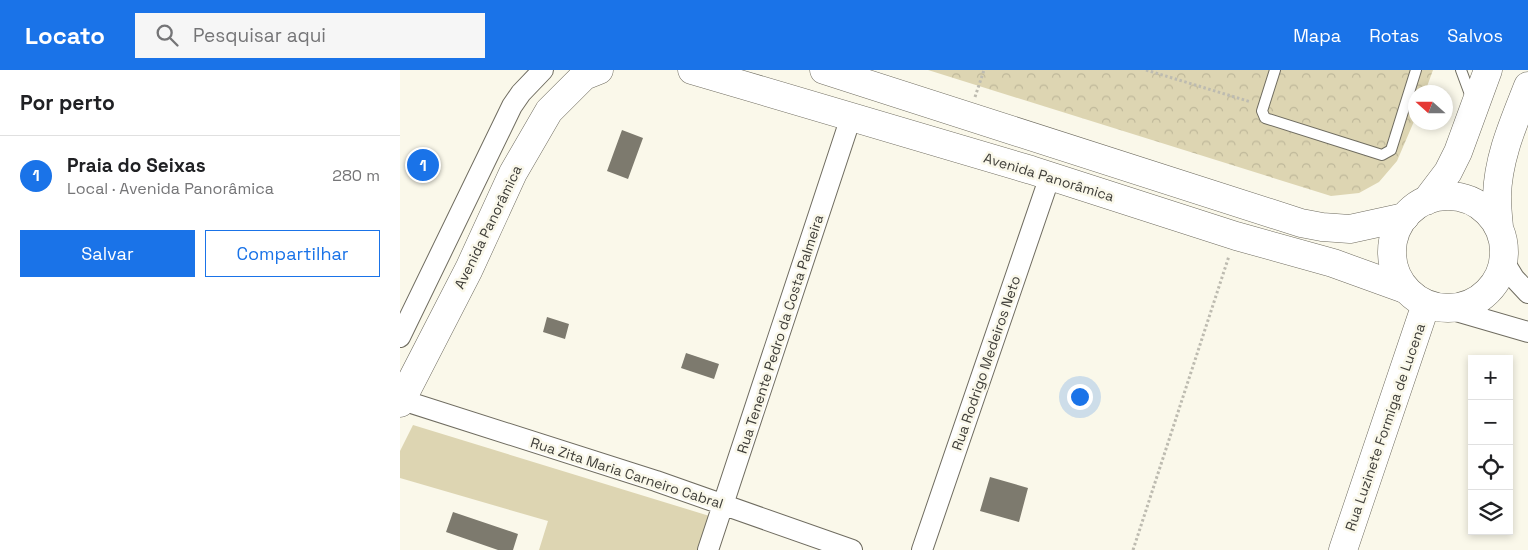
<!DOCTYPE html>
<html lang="pt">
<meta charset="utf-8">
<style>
:root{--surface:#fff;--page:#f6f6f6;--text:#202124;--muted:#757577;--line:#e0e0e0;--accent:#1a73e8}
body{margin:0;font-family:"Space Grotesk",sans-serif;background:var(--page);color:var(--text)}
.controls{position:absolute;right:15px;bottom:15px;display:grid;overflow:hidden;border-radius:0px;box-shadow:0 2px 8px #0003}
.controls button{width:45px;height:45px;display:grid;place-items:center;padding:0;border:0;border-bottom:1px solid var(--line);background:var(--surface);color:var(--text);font:25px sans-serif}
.compass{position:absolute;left:1008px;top:15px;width:45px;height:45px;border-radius:50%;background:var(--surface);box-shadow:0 2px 8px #0003;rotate:291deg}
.you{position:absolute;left:679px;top:326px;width:18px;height:18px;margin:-12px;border:4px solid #fff;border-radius:50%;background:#1a73e8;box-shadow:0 0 0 8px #1a73e833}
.badge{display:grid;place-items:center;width:32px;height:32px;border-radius:50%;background:var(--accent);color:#fff;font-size:16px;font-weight:700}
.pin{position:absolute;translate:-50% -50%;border:2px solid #fff;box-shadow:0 1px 5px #0006}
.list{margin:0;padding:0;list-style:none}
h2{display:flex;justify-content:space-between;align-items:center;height:65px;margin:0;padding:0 20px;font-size:21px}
h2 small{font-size:16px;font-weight:400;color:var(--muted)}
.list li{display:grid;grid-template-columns:32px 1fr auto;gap:15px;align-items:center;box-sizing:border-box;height:80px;padding:0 20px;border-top:1px solid var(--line)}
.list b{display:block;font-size:19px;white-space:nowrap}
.list p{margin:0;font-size:16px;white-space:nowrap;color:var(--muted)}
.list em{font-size:16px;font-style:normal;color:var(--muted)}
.actions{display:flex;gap:10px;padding:15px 20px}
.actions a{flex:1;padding:11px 0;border:1px solid var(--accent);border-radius:0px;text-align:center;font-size:18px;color:var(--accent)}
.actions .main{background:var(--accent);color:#fff}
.icon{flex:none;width:28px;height:28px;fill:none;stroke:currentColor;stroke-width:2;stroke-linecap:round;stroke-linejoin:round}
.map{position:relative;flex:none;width:1128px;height:480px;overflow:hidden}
header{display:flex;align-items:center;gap:30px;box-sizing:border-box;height:70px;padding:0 25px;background:var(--accent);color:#fff}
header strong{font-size:24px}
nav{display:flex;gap:28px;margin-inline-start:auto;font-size:18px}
.search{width:350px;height:45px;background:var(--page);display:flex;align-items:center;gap:12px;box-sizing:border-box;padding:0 18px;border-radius:0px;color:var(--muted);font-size:19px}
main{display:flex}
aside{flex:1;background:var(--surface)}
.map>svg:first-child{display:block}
</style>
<header>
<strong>Locato</strong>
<div class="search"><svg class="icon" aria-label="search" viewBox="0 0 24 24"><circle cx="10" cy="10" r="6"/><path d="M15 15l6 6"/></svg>Pesquisar aqui</div>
<nav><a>Mapa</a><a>Rotas</a><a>Salvos</a></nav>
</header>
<main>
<aside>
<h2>Por perto<small></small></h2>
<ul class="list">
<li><span class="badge">1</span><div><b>Praia do Seixas</b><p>Local · Avenida Panorâmica</p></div><em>280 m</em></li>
</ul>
<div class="actions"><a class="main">Salvar</a><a>Compartilhar</a></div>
</aside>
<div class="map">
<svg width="1128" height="480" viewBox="0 0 1128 480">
<defs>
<pattern id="forest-crowns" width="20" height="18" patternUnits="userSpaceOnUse" patternTransform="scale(1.25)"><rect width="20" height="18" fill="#ddd5b2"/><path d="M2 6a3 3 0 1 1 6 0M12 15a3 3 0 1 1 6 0" fill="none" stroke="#bfb89a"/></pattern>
</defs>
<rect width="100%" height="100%" fill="#faf8ea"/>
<!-- green -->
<path fill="#ddd5b2" d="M13,355L316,448L305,480H139L148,451L0,408V381Z"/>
<!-- forest -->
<path fill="url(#forest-crowns)" d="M528,0H1033L1025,22H1016L1015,49L997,91L979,112L959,123L931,126Z"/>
<!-- building -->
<path fill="#7d7a6e" d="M222,60L243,68L228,109L207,101Z
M147,247L169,254L165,269L143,262Z
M286,283L319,294L314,309L281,298Z
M590,407L628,418L619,452L580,441Z
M53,442L118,464L113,480H98L46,462Z"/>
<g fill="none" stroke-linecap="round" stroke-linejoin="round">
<defs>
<path id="lane" d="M875,0L862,41L865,48L982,85L991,80L1016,0
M1061,0L1071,27"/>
<path id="street" d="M1103,190L1114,208L1128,223
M1049,239L1128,262
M0,267L112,36L121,23L143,0
M2,330L256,411L452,480
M308,480L451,47
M522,480L650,106"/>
<path id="secondary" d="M292,0L631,100L836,166L933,193L1005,219
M424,0L901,153L922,157L950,159L1005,147
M0,333L69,199L113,103L149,41L184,6L199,0"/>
<path id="primary" d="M992 182a56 56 0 1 1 112 0a56 56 0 1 1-112 0Z
M1026,131L1048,102L1058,82L1088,0
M1099,157C1098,147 1097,136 1097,126C1098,87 1114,52 1128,16
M943,480L1026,234"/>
</defs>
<!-- lane casing -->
<use href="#lane" stroke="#6f6c60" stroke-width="12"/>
<!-- street casing -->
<use href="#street" stroke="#6f6c60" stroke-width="22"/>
<!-- secondary casing -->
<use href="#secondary" stroke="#6f6c60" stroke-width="29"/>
<!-- primary casing -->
<use href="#primary" stroke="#6f6c60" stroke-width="29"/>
<!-- path -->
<path stroke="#bdbbb0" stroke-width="3" stroke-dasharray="2.5 2.5" stroke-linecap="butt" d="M746,0L851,32
M575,27L584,0
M733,480L829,186"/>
<!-- lane -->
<use href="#lane" stroke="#fff" stroke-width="10"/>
<!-- street -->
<use href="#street" stroke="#fff" stroke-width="20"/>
<!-- secondary -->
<use href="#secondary" stroke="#fff" stroke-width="28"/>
<!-- primary -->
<use href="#primary" stroke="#fff" stroke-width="28"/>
</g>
<g text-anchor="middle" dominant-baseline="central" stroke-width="5" stroke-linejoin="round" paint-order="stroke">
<!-- street labels -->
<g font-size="14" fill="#3e3d38" stroke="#faf8ea">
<text transform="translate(649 107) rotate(17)">Avenida Panorâmica</text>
<text transform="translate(88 157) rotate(-64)">Avenida Panorâmica</text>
<text transform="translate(380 264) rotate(-72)">Rua Tenente Pedro da Costa Palmeira</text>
<text transform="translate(586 293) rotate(-71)">Rua Rodrigo Medeiros Neto</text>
<text transform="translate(985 357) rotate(-71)">Rua Luzinete Formiga de Lucena</text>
<text transform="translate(227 403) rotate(18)">Rua Zita Maria Carneiro Cabral</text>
</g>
</g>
</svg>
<div class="controls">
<button>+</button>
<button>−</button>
<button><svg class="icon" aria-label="locate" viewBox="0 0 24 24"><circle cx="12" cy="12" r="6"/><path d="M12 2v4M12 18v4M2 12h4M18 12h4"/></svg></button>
<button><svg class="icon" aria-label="layers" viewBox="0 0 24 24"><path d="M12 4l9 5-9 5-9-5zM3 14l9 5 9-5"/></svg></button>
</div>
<svg class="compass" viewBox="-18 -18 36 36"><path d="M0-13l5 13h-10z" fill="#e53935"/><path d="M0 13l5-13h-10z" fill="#757577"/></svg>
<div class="you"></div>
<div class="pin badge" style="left:23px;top:95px">1</div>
</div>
</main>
